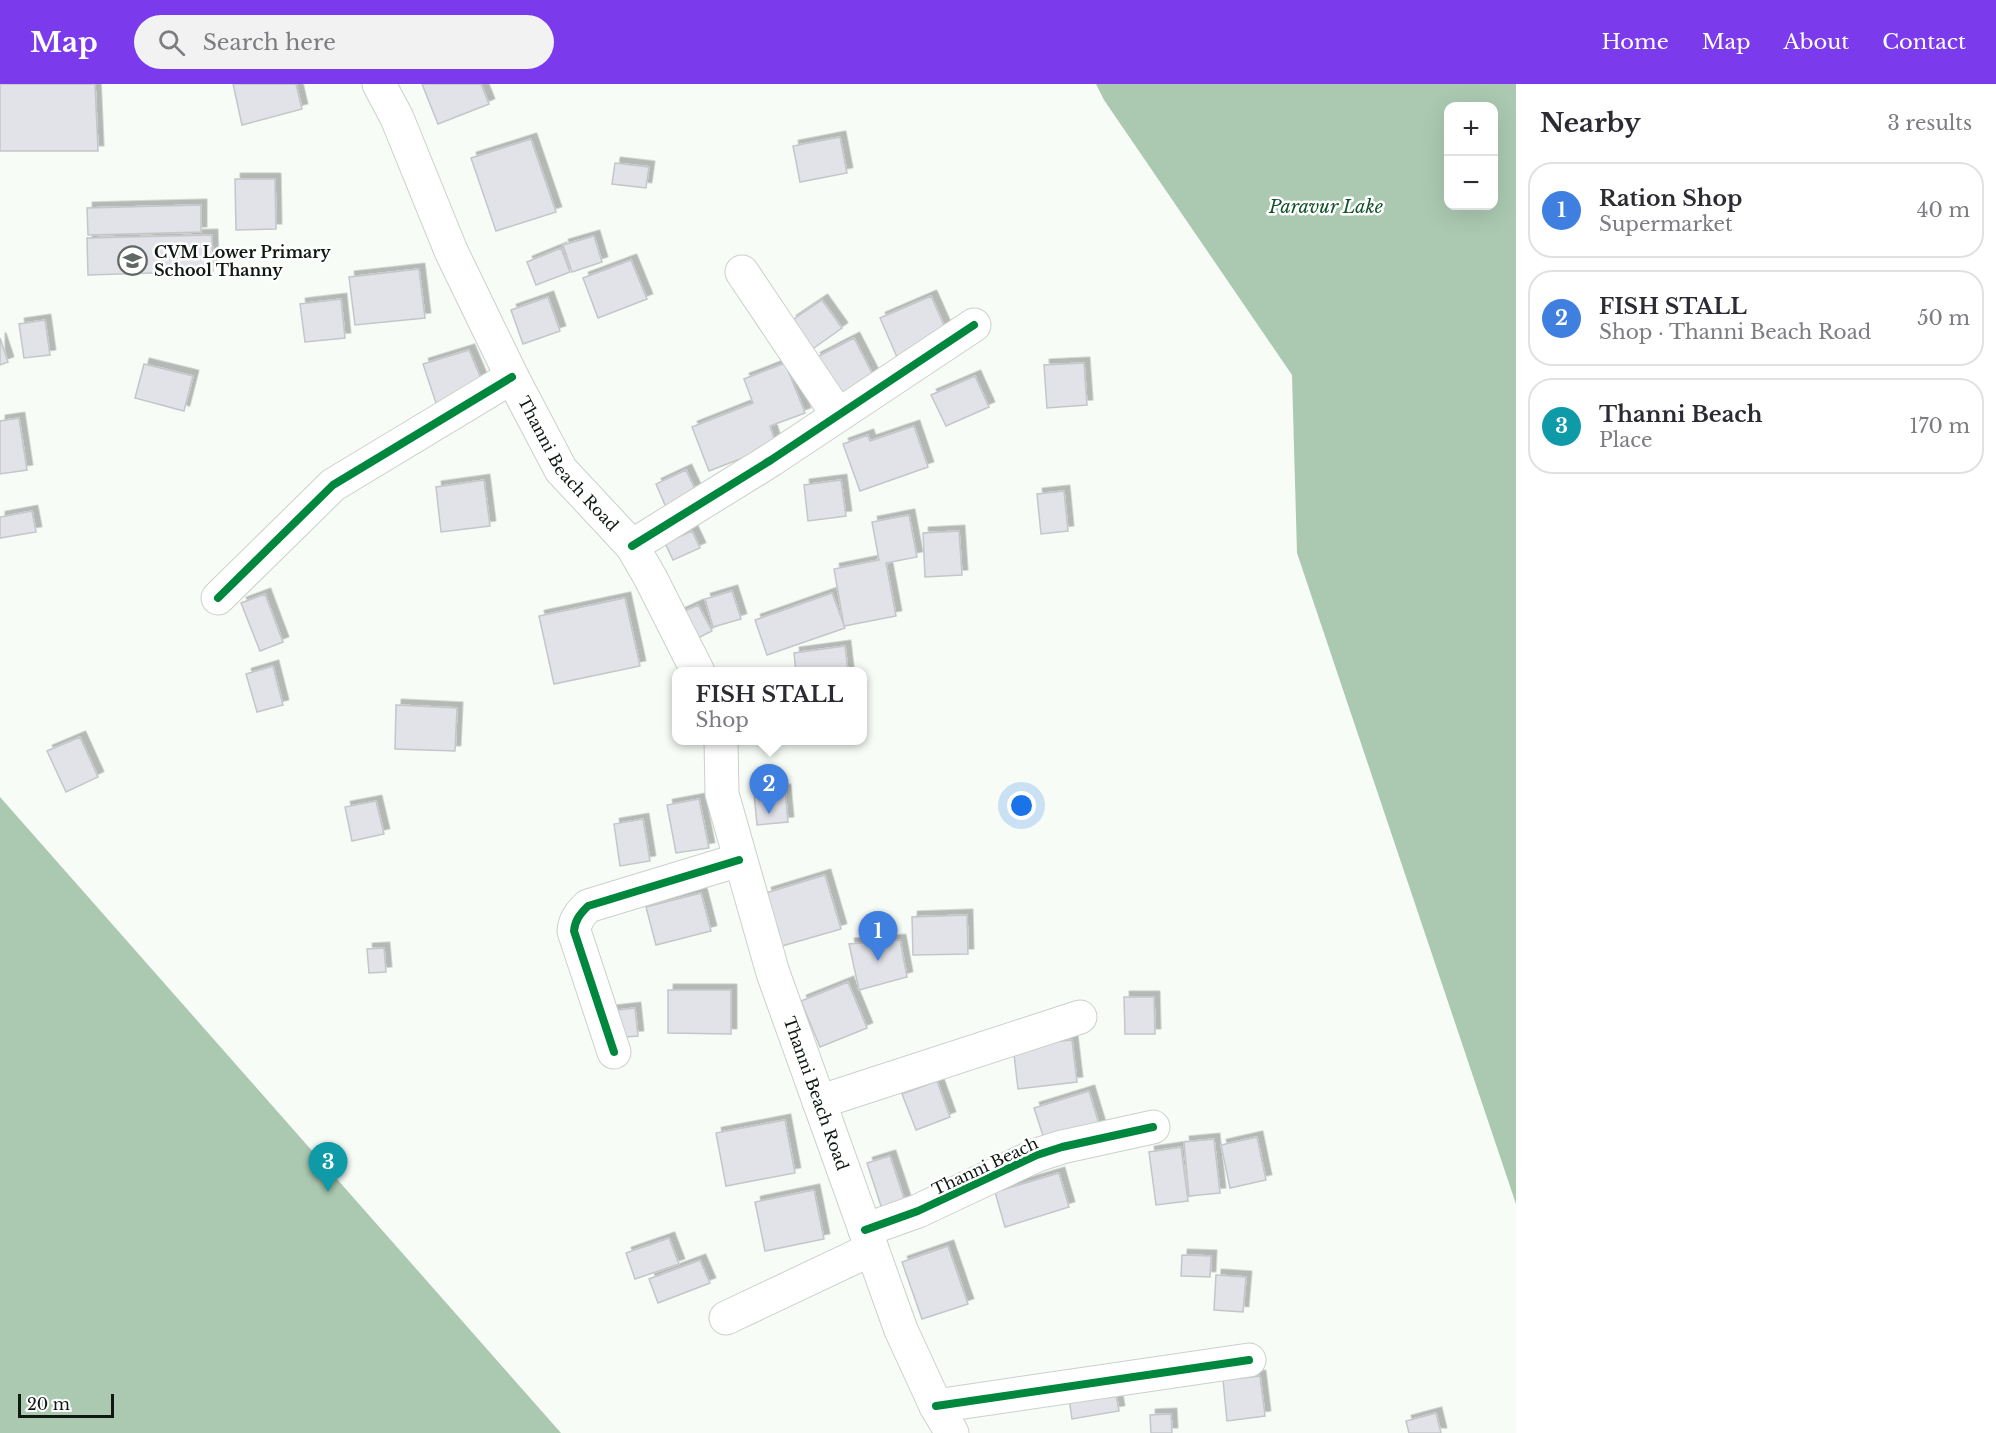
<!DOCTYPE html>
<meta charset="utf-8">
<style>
:root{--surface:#fff;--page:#f2f2f3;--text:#2b2b33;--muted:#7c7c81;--line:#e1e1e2;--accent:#7c3aed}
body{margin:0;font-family:"Libre Baskerville",serif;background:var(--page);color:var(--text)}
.controls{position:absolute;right:18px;top:18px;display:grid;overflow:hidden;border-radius:12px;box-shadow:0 6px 24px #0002}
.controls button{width:54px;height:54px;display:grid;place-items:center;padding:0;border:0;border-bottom:2px solid var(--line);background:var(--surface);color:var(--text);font:30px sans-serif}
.scale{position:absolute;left:18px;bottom:15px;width:96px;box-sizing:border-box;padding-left:6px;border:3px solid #0f1911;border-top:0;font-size:16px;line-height:21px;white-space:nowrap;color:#0f1911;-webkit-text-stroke:4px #fff;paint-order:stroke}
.you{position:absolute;left:1022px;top:722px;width:21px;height:21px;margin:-15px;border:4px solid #fff;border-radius:50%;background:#1a73e8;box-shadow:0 0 0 9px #1a73e833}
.badge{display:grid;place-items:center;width:39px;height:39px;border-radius:50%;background:var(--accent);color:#fff;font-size:20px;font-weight:700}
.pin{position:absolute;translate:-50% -50px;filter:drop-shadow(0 2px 3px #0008)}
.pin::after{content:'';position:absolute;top:32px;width:21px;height:18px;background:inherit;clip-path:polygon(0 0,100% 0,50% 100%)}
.popup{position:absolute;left:672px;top:583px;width:195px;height:78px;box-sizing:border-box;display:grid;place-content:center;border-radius:12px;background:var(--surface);filter:drop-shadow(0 2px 4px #0005);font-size:20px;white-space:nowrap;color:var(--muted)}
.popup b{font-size:22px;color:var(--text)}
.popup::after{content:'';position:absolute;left:50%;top:100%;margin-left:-12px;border:12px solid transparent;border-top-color:var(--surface)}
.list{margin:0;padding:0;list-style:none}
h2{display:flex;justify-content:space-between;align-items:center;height:78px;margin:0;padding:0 24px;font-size:26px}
h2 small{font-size:20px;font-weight:400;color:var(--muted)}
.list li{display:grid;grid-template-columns:39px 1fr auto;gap:18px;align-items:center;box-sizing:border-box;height:96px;margin:0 12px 12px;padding:0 12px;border:2px solid var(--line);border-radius:24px}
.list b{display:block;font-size:22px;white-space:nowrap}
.list p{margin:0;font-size:20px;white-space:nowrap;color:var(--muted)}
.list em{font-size:20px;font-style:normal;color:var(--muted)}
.icon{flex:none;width:33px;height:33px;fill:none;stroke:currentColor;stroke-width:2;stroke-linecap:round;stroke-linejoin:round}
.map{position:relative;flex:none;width:1516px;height:1349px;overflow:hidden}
header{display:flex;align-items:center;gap:36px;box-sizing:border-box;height:84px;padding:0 30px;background:var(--accent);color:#fff}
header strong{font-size:28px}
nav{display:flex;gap:33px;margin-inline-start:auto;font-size:21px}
.search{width:420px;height:54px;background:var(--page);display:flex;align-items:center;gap:15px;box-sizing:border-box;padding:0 21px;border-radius:33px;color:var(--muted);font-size:22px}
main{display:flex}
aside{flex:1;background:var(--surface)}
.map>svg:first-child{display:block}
</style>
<header>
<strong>Map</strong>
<div class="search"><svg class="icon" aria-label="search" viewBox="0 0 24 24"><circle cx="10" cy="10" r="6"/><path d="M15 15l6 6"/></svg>Search here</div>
<nav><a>Home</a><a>Map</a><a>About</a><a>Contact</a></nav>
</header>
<main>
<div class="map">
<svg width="1516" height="1349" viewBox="0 0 1516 1349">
<defs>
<filter id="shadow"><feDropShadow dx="5.5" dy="-5.5" stdDeviation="0" flood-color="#0004"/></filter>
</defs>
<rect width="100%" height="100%" fill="#f7fcf7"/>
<!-- water -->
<path fill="#abc9b1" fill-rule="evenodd" d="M1096,0H1516V1120L1297,469L1292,291L1104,16ZM1448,22H1494V122H1448Z
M0,713L561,1349H0Z"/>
<!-- building -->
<path fill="#e2e3e9" stroke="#c4c6c9" stroke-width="1.5" filter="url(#shadow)" d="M0,0H95L98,67H0Z
M233,0H296L302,25L242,41Z
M422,0H481L489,20L438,40Z
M840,53L847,89L800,98L793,62Z
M531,55L556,128L496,147L471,74Z
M615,79L649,83L646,104L612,100Z
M235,95H275L276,145L236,146Z
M201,121V148L88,151L87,124Z
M212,151L213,187L88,191L87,154Z
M594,152L602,178L572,188L563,161Z
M561,164L570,188L536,201L527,178Z
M631,176L647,215L598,234L583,194Z
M419,185L425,234L355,241L349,193Z
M931,212L948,250L897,273L880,234Z
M548,213L560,247L523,260L511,226Z
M341,215L345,254L305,258L300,220Z
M822,216L842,244L811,266L791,237Z
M45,236L50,271L24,274L19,240Z
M0,254L8,278L0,281Z
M854,254L874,293L835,313L815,274Z
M469,266L485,304L436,319L423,280Z
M785,279L805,329L770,342L776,361L709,387L692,343L753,319L744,295Z
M1084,279L1087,321L1047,324L1044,281Z
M144,280L193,292L184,327L135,314Z
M975,292L989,323L946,342L931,311Z
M19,334L27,386L0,390V337Z
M914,342L928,383L860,407L843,360L868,351L870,357Z
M686,386L699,414L668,428L656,400Z
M484,396L490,442L441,448L436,403Z
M841,396L846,432L808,437L804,401Z
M1064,407L1068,447L1041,450L1037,410Z
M32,427L36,448L0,454V433Z
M909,431L917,473L886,479L896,532L844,542L834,485L879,476L872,438Z
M692,447L700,464L673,476L665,459Z
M959,447L962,491L925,493L923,449Z
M732,507L741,535L713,543L705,515Z
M832,509L845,544L767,571L755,536Z
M265,510L283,558L260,567L241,519Z
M625,514L640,582L554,600L539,532Z
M698,521L712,547L690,558L676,531Z
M845,562L848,588H796L794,569Z
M273,582L283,621L257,628L246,590Z
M396,621L457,624L455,667L395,665Z
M80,653L98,693L66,708L47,667Z
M785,706L788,738L757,741L754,709Z
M699,715L709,764L676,769L667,721Z
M376,717L384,750L352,757L345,723Z
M643,735L650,777L620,782L614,740Z
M825,791L841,845L782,862L766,809Z
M701,809L711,847L656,861L646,823Z
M967,831L968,870L913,871L912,833Z
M900,856L907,893L859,906L849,860Z
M384,864L386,888L369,889L367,865Z
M848,898L867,944L820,963L801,917Z
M668,906H731V950L668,949Z
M1124,913H1154L1155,950H1125Z
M635,924L638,952L613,954L610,927Z
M1072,956L1077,998L1018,1005L1013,962Z
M937,997L950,1033L916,1046L902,1010Z
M1089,1007L1103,1053L1049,1070L1034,1024Z
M785,1036L795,1089L726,1102L716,1049Z
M1257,1053L1266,1096L1230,1104L1221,1061Z
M1214,1055L1220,1109L1189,1112L1184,1058Z
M1181,1063L1188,1117L1156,1121L1149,1068Z
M890,1072L905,1117L882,1125L867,1079Z
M1059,1089L1069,1123L1005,1143L995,1108Z
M814,1106L824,1155L765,1167L755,1118Z
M669,1154L679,1180L635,1195L626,1169Z
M948,1162L968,1220L922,1235L902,1178Z
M1182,1171L1211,1172L1210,1193L1181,1192Z
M700,1176L710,1199L658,1219L649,1195Z
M1216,1191L1246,1193L1243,1228L1214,1226Z
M1260,1292L1265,1332L1227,1337L1223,1296Z
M1113,1293L1119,1327L1072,1335L1067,1301Z
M1436,1329L1441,1349H1409L1406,1337Z
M1171,1330L1172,1349H1151L1150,1331Z"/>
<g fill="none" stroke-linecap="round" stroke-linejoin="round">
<defs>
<path id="minor" d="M742,188L838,331
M632,462L771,376L974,241
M218,514L333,401L512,293
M614,968L574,847C575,836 580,830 588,822L739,776
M819,1018L1080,933
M865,1146L918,1127L1037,1071L1062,1063L1153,1043
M726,1234L872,1165
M936,1322L1249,1276"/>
<g id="secondary">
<path id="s1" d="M379,0L397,34L451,167L512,293L561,386L632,462L650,493L698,588"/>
<path id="s2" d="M721,656L722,710L773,889L901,1246L936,1322L952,1349"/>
</g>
</defs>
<!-- minor casing -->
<use href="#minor" stroke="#cad1cb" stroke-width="35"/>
<!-- secondary casing -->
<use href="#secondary" stroke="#cad1cb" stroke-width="35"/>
<!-- minor -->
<use href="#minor" stroke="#fefffe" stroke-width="33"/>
<!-- secondary -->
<use href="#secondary" stroke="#fefffe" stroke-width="33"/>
<defs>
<path id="cycleway" d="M632,462L771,376L974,241
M218,514L333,401L512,293
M614,968L574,847C575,836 580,830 588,822L739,776
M865,1146L918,1127L1037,1071L1062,1063L1153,1043
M936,1322L1249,1276"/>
</defs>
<!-- cycleway casing -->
<use href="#cycleway" stroke="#fff" stroke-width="11"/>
<!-- cycleway -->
<use href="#cycleway" stroke="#00873e" stroke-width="8"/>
</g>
<!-- icons -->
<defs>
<symbol id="school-ring" viewBox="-11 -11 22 22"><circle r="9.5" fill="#fff" stroke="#606862" stroke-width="1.5"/><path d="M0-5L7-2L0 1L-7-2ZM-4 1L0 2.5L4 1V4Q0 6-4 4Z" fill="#606862"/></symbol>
</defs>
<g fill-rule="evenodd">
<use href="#school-ring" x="116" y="160" width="33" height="33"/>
</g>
<g text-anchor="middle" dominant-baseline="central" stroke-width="5" stroke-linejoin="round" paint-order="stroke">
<!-- poi labels -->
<g font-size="16" font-weight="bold" fill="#0f1911" stroke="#fff" text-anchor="start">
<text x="154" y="168">CVM Lower Primary<tspan x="154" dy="18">School Thanny</tspan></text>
</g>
<!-- street labels -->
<g font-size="16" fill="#0f1911" stroke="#fff">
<text stroke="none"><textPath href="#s1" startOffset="426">Thanni Beach Road</textPath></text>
<text stroke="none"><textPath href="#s2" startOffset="368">Thanni Beach Road</textPath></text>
<text transform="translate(985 1082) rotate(-25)">Thanni Beach</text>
</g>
<!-- water labels -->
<g font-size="18" font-style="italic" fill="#125229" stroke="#fff">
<text x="1326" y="123">Paravur Lake</text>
</g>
</g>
</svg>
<div class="controls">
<button>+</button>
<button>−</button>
</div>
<div class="scale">20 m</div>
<div class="you"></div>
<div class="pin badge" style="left:878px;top:877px;background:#3f7fe0">1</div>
<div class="pin badge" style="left:769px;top:730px;background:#3f7fe0">2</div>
<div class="popup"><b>FISH STALL</b>Shop</div>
<div class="pin badge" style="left:328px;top:1108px;background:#0f9aa8">3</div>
</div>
<aside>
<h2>Nearby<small>3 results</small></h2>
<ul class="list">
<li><span class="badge" style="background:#3f7fe0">1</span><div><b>Ration Shop</b><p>Supermarket</p></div><em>40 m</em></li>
<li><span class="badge" style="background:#3f7fe0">2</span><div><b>FISH STALL</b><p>Shop · Thanni Beach Road</p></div><em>50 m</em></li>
<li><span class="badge" style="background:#0f9aa8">3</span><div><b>Thanni Beach</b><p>Place</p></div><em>170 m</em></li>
</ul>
</aside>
</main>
